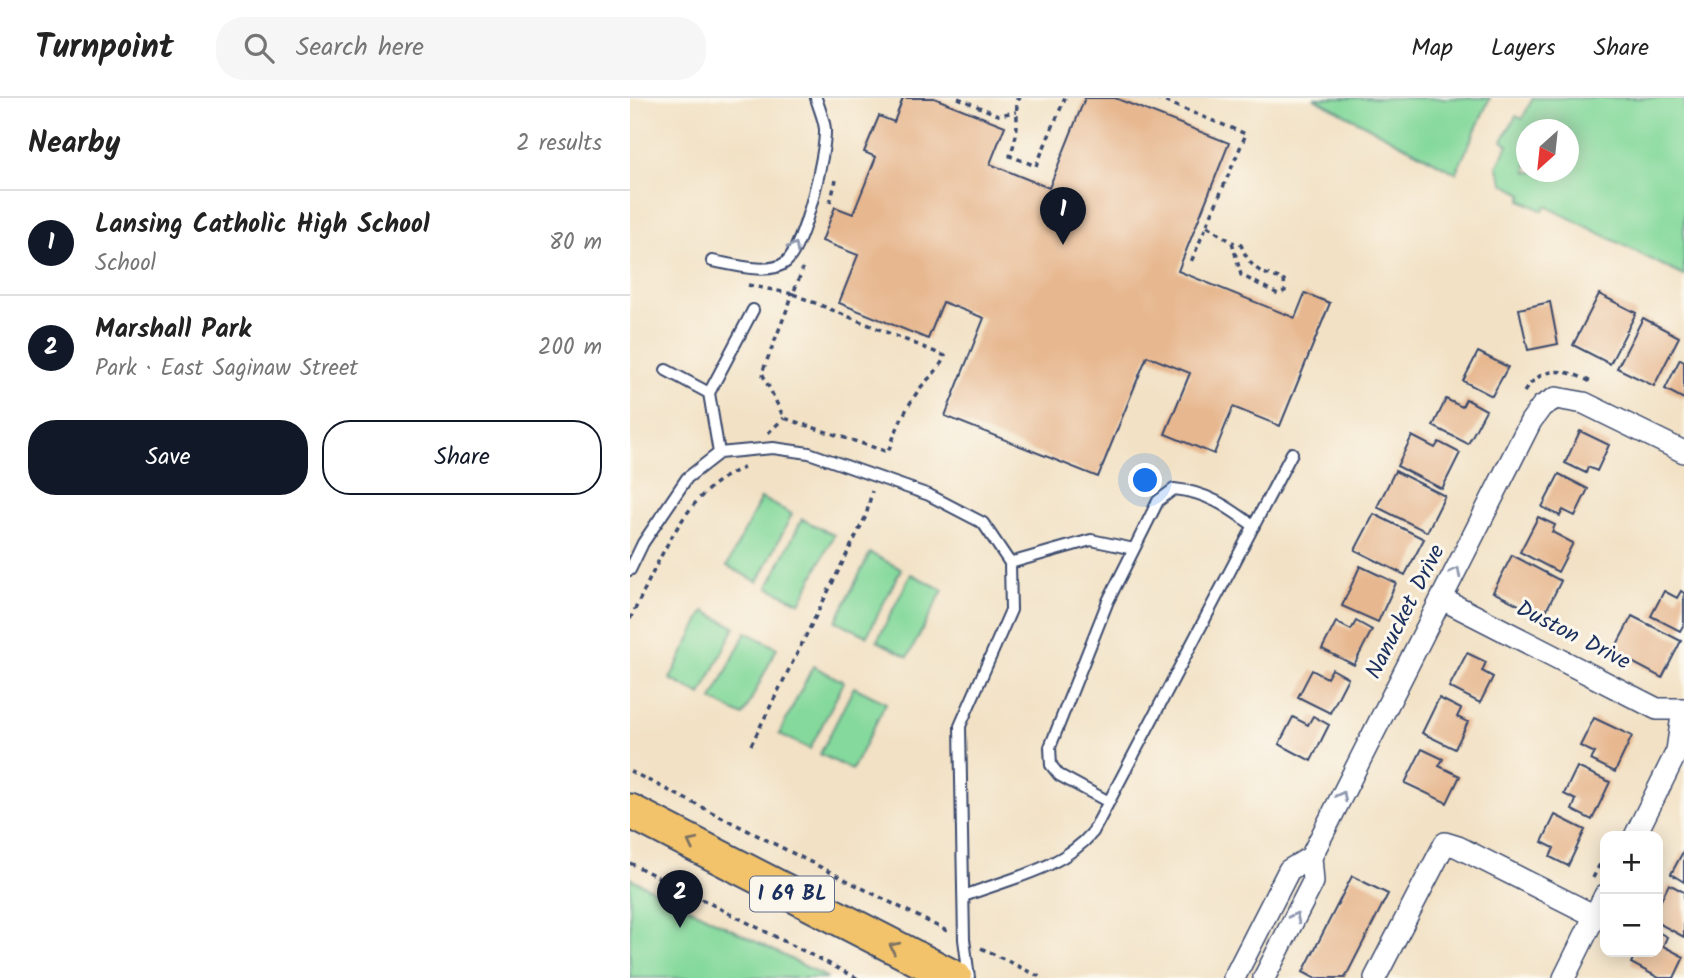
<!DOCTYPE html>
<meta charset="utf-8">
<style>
:root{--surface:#fff;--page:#f6f6f6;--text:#222;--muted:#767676;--line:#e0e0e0;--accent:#111827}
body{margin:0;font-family:Kalam,sans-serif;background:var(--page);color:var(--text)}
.controls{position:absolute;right:21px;bottom:21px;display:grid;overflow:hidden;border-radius:14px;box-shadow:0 4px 18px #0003}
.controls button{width:63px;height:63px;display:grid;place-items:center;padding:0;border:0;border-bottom:2px solid var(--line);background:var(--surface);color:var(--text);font:35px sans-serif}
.compass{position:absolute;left:886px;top:21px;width:63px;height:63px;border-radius:50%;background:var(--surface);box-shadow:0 4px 18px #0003;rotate:207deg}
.you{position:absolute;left:516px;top:383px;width:24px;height:24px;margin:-18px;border:5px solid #fff;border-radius:50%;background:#1a73e8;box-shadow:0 0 0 10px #1a73e833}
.badge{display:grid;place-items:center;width:46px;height:46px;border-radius:50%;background:var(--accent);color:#fff;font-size:23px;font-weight:700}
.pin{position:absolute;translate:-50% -58px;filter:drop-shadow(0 2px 4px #0008)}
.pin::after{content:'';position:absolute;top:37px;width:24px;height:21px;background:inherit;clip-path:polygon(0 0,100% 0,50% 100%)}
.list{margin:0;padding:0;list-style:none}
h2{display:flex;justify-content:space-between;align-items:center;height:91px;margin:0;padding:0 28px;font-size:30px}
h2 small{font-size:23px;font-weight:400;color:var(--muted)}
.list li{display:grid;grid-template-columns:46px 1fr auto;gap:21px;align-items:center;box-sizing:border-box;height:105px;padding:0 28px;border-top:2px solid var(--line)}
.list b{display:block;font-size:26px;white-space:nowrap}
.list p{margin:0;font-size:23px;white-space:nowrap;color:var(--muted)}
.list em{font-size:23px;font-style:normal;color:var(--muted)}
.actions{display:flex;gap:14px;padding:21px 28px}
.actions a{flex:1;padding:16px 0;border:2px solid var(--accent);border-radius:28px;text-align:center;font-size:24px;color:var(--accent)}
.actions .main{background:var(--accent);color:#fff}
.icon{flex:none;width:38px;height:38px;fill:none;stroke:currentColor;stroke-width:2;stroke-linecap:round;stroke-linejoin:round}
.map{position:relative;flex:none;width:1054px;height:880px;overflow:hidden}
header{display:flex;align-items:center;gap:42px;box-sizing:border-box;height:98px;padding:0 35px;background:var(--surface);border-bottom:2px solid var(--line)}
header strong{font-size:33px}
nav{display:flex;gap:38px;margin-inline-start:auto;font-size:24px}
.search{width:490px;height:63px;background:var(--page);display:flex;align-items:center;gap:18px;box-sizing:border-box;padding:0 24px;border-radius:28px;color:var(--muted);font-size:26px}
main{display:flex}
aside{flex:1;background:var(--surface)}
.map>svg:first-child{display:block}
</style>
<header>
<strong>Turnpoint</strong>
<div class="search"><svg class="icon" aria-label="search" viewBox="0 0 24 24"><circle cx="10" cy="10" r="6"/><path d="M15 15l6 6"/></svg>Search here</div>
<nav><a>Map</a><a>Layers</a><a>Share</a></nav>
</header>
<main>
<aside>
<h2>Nearby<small>2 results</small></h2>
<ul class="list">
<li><span class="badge">1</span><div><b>Lansing Catholic High School</b><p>School</p></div><em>80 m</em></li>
<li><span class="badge">2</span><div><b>Marshall Park</b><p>Park · East Saginaw Street</p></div><em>200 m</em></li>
</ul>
<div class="actions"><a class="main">Save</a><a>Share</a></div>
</aside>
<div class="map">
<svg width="1054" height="880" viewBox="0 0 1054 880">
<rect width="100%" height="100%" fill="#fbf7ec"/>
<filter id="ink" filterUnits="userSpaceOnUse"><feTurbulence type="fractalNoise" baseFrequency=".0143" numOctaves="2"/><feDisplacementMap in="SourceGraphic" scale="14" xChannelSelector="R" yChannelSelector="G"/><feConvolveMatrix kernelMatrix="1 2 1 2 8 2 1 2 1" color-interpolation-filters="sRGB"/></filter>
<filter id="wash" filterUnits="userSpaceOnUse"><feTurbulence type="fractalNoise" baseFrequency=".00686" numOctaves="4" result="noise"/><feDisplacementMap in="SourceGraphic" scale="28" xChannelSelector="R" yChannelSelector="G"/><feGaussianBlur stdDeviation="1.57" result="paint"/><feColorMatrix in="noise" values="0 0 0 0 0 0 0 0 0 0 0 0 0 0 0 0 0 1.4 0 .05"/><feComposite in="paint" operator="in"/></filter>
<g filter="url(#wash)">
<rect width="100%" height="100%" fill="#f2e1c4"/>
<!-- green -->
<path fill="#85d99c" stroke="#50847d" stroke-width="2" fill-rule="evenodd" d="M684,0H860L826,75Z
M903,0H1054V178L916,108L913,113L891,102L893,96L874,86L867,69L878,47L872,43L886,18L892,21ZM897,32H939V74H897Z
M131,400L162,416L128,484L97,468Z
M172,421L204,437L170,505L138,489Z
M240,455L271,471L237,538L206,523Z
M281,476L313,492L278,559L247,543Z
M74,513L105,529L71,597L40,581Z
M116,534L147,550L113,618L82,602Z
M183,568L214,584L180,651L149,636Z
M224,589L256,605L222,672L190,656Z
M0,780L198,880H0Z"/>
<g id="blocks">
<!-- building -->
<path fill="#e7b890" d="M273,0H304L375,28L360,66L419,90L455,0H485L599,45L548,173L665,220L675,195L700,205L650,328L603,309L584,356L535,336L560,275L517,258L468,379L315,318L354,220L313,204L298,241L209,205L228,157L192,143L205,109L223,116L246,59L234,54L249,18L264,24Z
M969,196L1006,215L980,266L943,247Z
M920,204L928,246L898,252L889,211Z
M1013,220L1049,239L1024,288L987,270Z
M848,254L878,269L862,298L833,283Z
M1050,261L1054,263V301L1035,291Z
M816,301L832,309L836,301L856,312L838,346L803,328Z
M950,333L979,347L967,373L958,369L956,375L935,365Z
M782,338L805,350L809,344L830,355L812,391L767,368Z
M765,373L815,398L797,434L747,409Z
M929,376L958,391L945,418L933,412L930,418L912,409Z
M744,416L794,441L775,477L725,452Z
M908,419L925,427L922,434L943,445L928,474L890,454Z
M882,457L931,483L913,519L863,494Z
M730,468L766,485L748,524L712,508Z
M1034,493L1047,500L1051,493L1054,495V526L1050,533L1021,518Z
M1002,518L1051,543L1032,580L983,554Z
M726,523L742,532L724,567L692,551L706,524L721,532Z
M837,555L856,564L852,573L863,579L850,605L819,589Z
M702,571L718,580L700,615L668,599L682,572L697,580Z
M809,600L831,611L827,619L838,624L825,651L792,635Z
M683,618L699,627L681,663L649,646L663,619L678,627Z
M964,620L1002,638L985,674L961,662L965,655L950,648Z
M792,651L813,661L809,668L830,678L817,705L775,685Z
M947,669L980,684L962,722L942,712L946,702L934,696Z
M925,717L955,732L938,768L920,759L924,750L912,744Z
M1054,752V784L1041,776Z
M722,778L758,796L715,880H684L673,874Z
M1039,786L1054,794V839L1028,825V808Z
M1028,834L1037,839L1033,848L1054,859L1044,880H1029L1001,865L1006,854H1028Z"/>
</g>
</g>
<g filter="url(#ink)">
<use href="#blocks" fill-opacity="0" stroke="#3b4a6d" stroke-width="2"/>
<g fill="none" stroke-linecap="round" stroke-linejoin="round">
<defs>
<path id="lane" d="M82,163C101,166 139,178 156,164C174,148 196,56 195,31C194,21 189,10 186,0
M36,272L79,295
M89,355L143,350L179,355L299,397L353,425L380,465L381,512L330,628L334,841L339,880
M380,465L461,442L504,451
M0,472L13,445L57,380L89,355L79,295L123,212
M479,704L429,677L421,667L420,649L478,503L528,403L544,391C577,394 598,409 624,428
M334,798C378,781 432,771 463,734L662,355"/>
<path id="street" d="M812,501L1027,611H1053
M1005,738L1047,653L1053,611
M681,759L901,323L912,308L926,300L954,305L1054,354
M604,880L659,772L681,759L683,784L634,880
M745,880L815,745L828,749L965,818
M934,880L975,797"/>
<path id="primary" d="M0,713L325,880"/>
</defs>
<!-- lane casing -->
<use href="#lane" stroke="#3b4a6d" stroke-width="14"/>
<!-- street casing -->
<use href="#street" stroke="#3b4a6d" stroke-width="24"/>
<!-- primary casing -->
<use href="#primary" stroke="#3b4a6d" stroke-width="37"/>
<!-- path -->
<path stroke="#3b4a6d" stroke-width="3.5" stroke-dasharray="5 5" stroke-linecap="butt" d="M328,0L368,17L386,14
M391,0L387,1C386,28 390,30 380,58L406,68L435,0
M526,0L616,36L561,164
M200,105L206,82
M577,128L602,144L611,177L648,196L655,193L654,181C630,176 620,170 611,147L602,144
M118,187L163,196L173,170
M163,196L315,258C306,277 298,279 288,293C274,313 266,332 258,354L154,320L132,275Z
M894,294C912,267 934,270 961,284
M138,335L154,320
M0,521C27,470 54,390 114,370
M121,647L236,418L242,393
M0,673L319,834
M0,765L227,880
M963,780L975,756
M351,850L412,880"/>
<!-- lane -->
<use href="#lane" stroke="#fff" stroke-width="10"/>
<!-- street -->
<use href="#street" stroke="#fff" stroke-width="21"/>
<!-- primary -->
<use href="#primary" stroke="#f2c36a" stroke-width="33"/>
</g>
<!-- one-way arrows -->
<defs><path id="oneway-chevron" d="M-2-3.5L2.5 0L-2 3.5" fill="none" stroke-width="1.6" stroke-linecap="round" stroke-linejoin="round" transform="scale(1.75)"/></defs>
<g stroke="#8d97ae">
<use href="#oneway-chevron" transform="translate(164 149) rotate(-62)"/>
<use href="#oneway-chevron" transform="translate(826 474) rotate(-63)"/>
<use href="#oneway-chevron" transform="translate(712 698) rotate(-63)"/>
<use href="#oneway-chevron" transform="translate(665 819) rotate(-63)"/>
</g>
<g stroke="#7c7263">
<use href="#oneway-chevron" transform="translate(62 745) rotate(-153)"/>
<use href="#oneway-chevron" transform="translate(264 849) rotate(-153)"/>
</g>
</g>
<g text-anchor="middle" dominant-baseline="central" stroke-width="6" stroke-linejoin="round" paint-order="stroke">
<!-- shield labels -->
<rect fill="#fbf7ec" stroke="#5e6b89" stroke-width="2" x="120" y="778.5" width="84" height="35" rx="5"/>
<g font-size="21" font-weight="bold" fill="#1b2f5e">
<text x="162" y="796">I 69 BL</text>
</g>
<!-- street labels -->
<g font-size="23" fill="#1b2f5e" stroke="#fbf7ec">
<text transform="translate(776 514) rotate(-63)">Nanucket Drive</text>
<text transform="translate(943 538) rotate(27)">Duston Drive</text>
</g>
</g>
</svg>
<div class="controls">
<button>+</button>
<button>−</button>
</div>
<svg class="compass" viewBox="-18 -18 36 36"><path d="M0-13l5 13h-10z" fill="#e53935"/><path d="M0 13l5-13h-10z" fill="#767676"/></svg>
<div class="you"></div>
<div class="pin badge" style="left:433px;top:147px">1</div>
<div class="pin badge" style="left:50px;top:830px">2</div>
</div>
</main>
